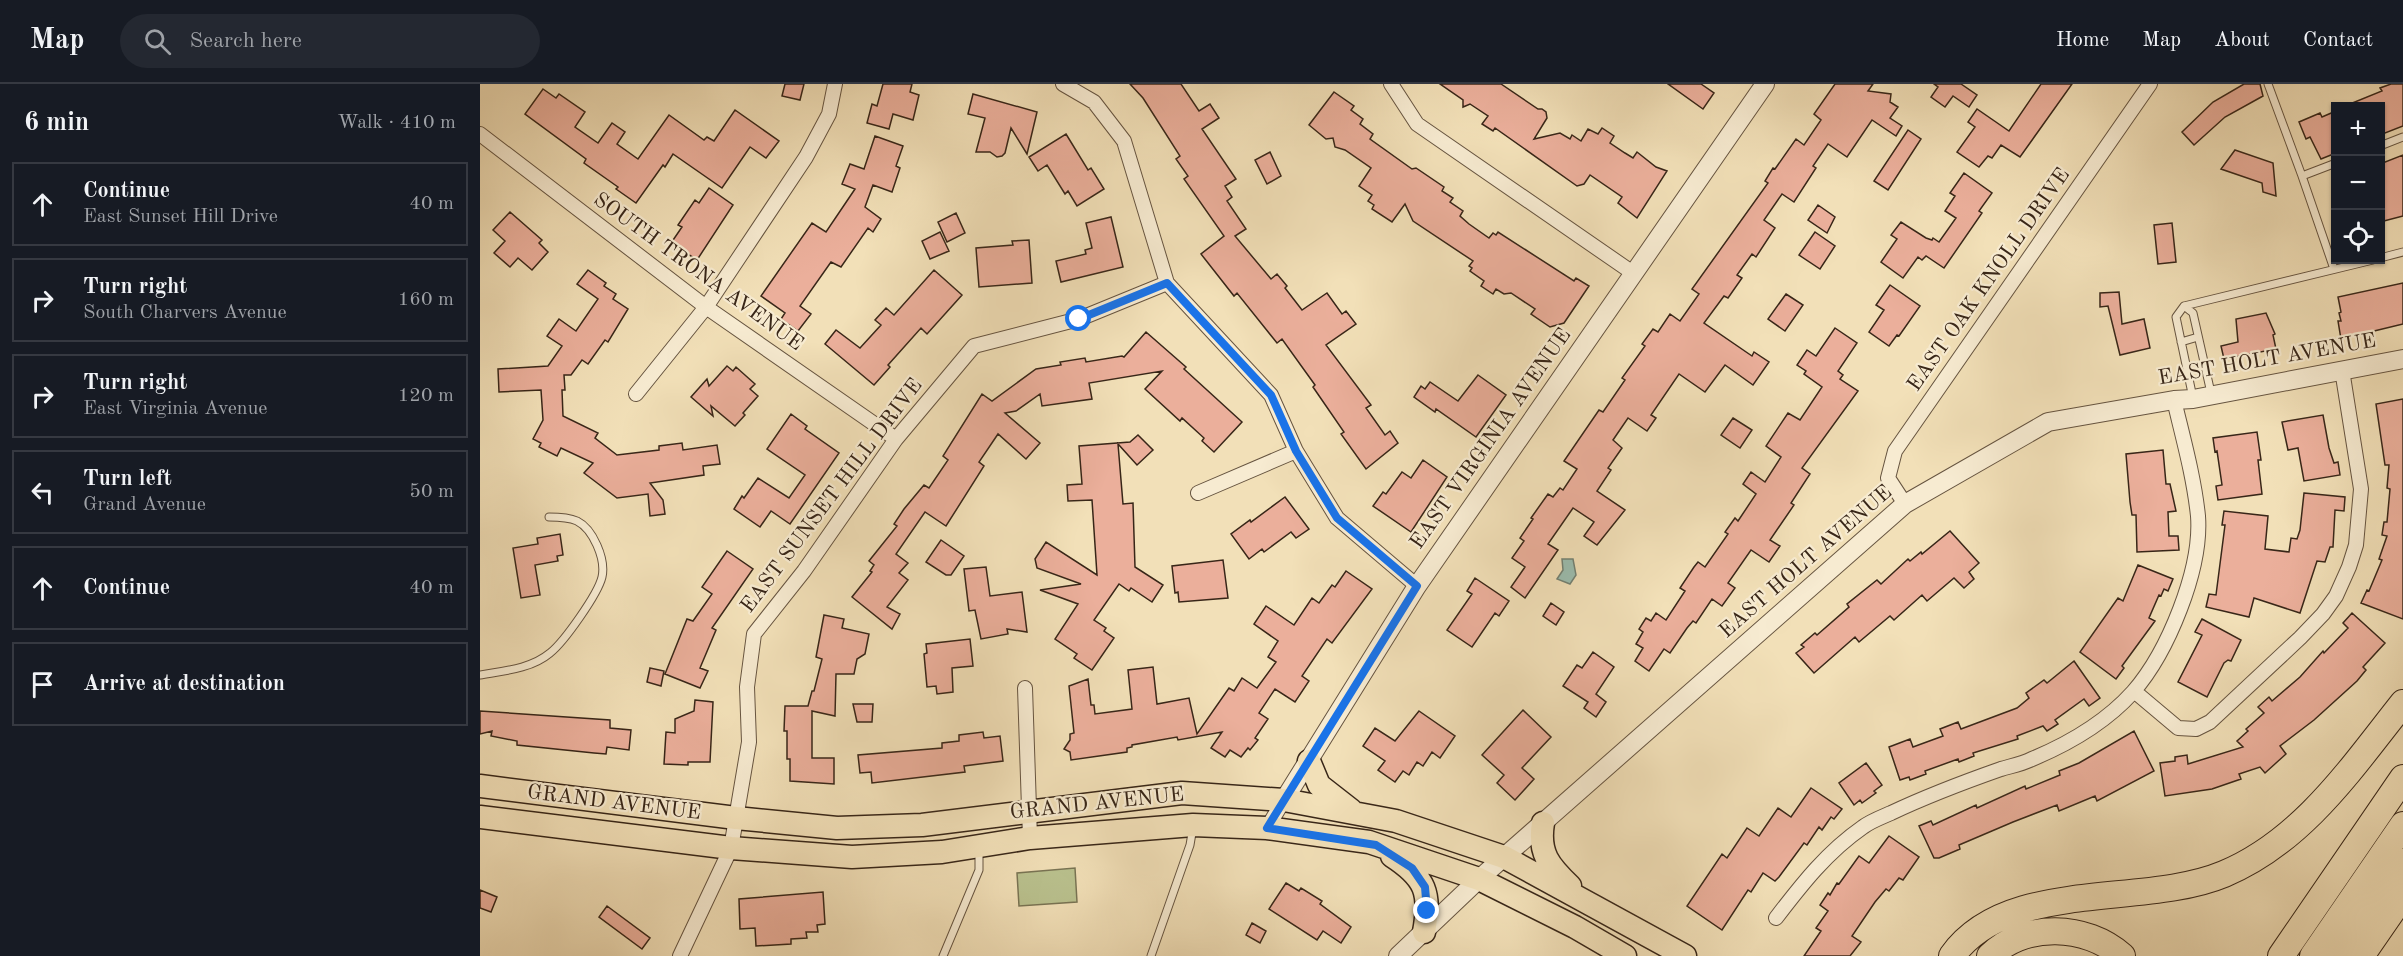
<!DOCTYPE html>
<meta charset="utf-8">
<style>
:root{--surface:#171b24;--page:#242831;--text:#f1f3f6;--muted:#9ea1a6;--line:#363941}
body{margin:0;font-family:"Old Standard TT",serif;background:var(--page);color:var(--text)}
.controls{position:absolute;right:18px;top:18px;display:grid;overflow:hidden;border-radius:0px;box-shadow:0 2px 4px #0004}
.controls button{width:54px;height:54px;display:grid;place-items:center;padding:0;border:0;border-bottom:2px solid var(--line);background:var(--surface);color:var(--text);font:30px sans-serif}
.stop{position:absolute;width:18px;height:18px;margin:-14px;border:4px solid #1a73e8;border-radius:50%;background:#fff}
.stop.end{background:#1a73e8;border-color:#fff;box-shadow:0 2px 6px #0008}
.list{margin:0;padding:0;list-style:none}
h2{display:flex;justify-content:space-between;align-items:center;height:78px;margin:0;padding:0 24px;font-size:26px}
h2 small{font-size:20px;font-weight:400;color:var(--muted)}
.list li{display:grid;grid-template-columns:39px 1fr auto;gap:18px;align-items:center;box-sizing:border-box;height:84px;margin:0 12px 12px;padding:0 12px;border:2px solid var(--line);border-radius:0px}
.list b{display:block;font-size:22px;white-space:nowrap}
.list p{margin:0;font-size:20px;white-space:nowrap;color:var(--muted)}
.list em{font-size:20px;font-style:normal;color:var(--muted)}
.icon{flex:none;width:33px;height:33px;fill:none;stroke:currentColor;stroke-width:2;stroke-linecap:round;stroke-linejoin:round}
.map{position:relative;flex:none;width:1923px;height:872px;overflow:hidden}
header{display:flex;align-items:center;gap:36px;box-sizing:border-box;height:84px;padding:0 30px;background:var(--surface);border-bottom:2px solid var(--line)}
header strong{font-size:28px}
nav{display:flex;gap:33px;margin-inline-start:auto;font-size:21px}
.search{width:420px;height:54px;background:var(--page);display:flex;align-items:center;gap:15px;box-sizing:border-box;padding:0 21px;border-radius:33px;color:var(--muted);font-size:22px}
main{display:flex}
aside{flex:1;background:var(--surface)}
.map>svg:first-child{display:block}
</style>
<header>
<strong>Map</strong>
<div class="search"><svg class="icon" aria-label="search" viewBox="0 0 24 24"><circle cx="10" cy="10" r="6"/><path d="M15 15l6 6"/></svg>Search here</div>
<nav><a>Home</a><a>Map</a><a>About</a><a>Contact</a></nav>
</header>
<main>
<aside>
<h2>6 min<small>Walk · 410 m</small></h2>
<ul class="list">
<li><svg class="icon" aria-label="ahead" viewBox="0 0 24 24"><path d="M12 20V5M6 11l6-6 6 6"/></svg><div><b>Continue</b><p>East Sunset Hill Drive</p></div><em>40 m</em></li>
<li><svg class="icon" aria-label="right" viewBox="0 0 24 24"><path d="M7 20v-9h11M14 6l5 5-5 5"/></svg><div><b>Turn right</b><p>South Charvers Avenue</p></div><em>160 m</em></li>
<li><svg class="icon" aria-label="right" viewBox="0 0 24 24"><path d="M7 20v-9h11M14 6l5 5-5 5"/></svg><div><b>Turn right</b><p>East Virginia Avenue</p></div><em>120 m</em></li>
<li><svg class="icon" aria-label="left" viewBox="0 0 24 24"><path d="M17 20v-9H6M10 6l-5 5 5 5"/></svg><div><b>Turn left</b><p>Grand Avenue</p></div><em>50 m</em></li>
<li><svg class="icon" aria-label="ahead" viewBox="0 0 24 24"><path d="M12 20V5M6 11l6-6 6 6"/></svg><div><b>Continue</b></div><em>40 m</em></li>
<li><svg class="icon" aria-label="arrive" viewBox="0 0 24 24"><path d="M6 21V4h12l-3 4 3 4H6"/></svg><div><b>Arrive at destination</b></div></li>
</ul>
</aside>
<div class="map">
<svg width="1923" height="872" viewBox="0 0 1923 872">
<rect width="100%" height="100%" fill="#f2e0b8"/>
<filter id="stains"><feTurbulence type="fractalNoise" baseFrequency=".00333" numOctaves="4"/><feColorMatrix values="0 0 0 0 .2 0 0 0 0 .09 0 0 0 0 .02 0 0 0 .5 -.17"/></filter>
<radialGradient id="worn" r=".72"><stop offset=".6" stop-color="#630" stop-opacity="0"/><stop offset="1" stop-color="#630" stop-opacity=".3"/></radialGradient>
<!-- green -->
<path fill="#bac28f" stroke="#797454" stroke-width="1.5" d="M595,784L597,818L539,822L537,789Z"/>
<!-- water -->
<path fill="#9bbdaf" stroke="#738173" stroke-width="1.5" d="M1082,475H1093L1096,491L1090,500L1077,495L1083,486Z"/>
<!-- building -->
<path fill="#ebaf9b" stroke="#382618" stroke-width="1.5" d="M305,0H324L320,16L302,12Z
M403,0H432L430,8L439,11L433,36L413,30L409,45L387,39L392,20L397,22Z
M650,0H701L719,27L730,20L739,34L722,45L756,95L745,102L752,113L747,117L766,145L755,152L791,195L797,190L807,202L805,204L822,226L847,209L862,230L866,227L876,240L846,261L891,321L886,324L905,351L910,347L918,359L886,385L861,350L864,348L833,303L835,301L802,255L797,259L757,209L754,212L721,170L744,152L704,95L708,92L696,75L700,72L663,14Z
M960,0H1021L1058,25H1062L1066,28L1067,34L1054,55L1080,49L1090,55L1092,51L1101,57L1108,45L1118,50L1122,44L1134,52L1130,59L1145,69L1153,74L1157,68L1176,83L1187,87L1157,134L1138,119L1142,113L1110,91L1104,100L1097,102L1015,44L1013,47L1002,40L1008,32L990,20L983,23V16Z
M1188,0H1221L1234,9L1223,25Z
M1355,0H1393L1388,7L1411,10L1410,18L1418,23L1410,34L1422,42L1416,52L1392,36L1367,73L1348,60L1333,82L1336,84L1314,118L1302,110L1284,136L1295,144L1276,173L1272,170L1257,191L1262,194L1248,214L1244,212L1224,239L1272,272L1274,268L1289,278L1273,301L1245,281L1225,308L1199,290L1171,331L1176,334L1167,347L1148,334L1133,356L1142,364L1128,384L1131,386L1117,407L1145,426L1117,461L1104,452L1114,438L1093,424L1068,460L1078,466L1045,514L1031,503L1045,483L1032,474L1044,457L1040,454L1053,435L1051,434L1068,410L1073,413L1080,404L1083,406L1097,385L1084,377L1119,326L1123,328L1145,296L1142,294L1165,262L1162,260L1173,245L1178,248L1190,230L1200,237L1219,210L1212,205L1288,99L1285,97L1293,84L1295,85L1316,55L1324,61L1341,36L1334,30Z
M1454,0H1481L1497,11L1489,23L1473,12L1465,23L1451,13L1458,3Z
M1561,0H1592L1540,73L1521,61L1512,74L1508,72L1499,83L1477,68L1495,43L1488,38L1497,25L1529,47Z
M1764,0H1780L1783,12L1745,33L1714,61L1702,48L1733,18Z
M1911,0H1923V42L1900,51V22H1865L1902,7L1900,4Z
M63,5L76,14L79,10L105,28L95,43L118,59L132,39L145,48L137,60L158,75L189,31L224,56L227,53L234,57L255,26L299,57L286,74L270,63L242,104L193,70L185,83L183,81L156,119L136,105L138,103L104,79L106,75L45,30Z
M854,8L874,22L871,26L883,35L880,40L893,50L890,55L932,85L936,84L964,103L962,107L973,114L970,118L983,127L980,132L989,140L1009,154L1013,149L1016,151L1018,148L1094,197L1096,194L1109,202L1084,239L1070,243L1051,230L1055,225L1031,209L1024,210L1016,205L1013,210L1001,202L1004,197L990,187L992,184L989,182L993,177L933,137L925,120L912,138L892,125L894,121L888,117L892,111L879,102L891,84L865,66L855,63L853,54L846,55L829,41Z
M493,10L557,28L547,70L531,44L525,69L522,72L517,73L510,68H496L505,34L488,30Z
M1856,27V69L1841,75L1830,53L1826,55L1819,38L1840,29L1842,33Z
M1428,46L1441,55L1408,106L1394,97Z
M586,50L608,86L611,84L624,105L597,122L588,107L585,110L567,81L558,87L549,73Z
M395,52L423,62L416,82L420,84L412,108L393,101L385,123L401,135L393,148L388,144L361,183L351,178L320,222L331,230L318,247L301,235L305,229L281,212L332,139L346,148L375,105L362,100L370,80L384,85Z
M1755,66L1793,79L1796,112L1783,108L1782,99L1741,85Z
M790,68L801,92L787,100L775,76Z
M1923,71V132L1900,138V80Z
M1484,89L1512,109L1499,127L1502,129L1464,184L1446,172L1442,176L1438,173L1423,194L1401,178L1417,155L1411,151L1421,138L1446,154L1452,156L1453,154L1459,158L1476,134L1465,127L1475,112L1470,109Z
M229,104L253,121L217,176L191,159L202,143L198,141L215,116L219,119Z
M1338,121L1355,133L1347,149L1328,136Z
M30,128L62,156L59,159L68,168L52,186L38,174L30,183L14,169L25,157L13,146Z
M476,129L485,149L467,158L458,138Z
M631,133L643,183L581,198L576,177L606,170L605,166L612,164L606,139Z
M1692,139L1696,178L1678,180L1674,141Z
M460,148L469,167L450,175L442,157Z
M1335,148L1355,162L1340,185L1319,171Z
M549,156L552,199L499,203L496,164L533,161L532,157Z
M108,186L126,199L124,202L136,210L133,215L148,225L128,258L125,256L108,280L102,276L91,291H84L85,306H82L83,332L118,349L115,354L137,371L179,366V362L202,359L203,366L237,361L240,380L223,382L224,391L170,399L183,416L185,430L170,432L168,410L137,414L104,389L113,379L81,364L77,372L59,363L61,359L53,355L63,336L61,306L19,308L18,285L68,282L82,262L67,252L79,235L96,247L118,215L97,200Z
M454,186L482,211L447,250L441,244L408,281L410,283L394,301L345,260L356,246L380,264L401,241L395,236L406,224L414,231Z
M1923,199V240L1861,255L1858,237H1861L1859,229L1861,228L1858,213Z
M1410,201L1440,222L1419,252L1417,251L1409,262L1389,248L1404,226L1396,221Z
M1639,208L1642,240L1664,235L1670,264L1640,271L1628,222L1620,223V209Z
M1306,210L1323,221L1305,247L1288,235Z
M1786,229L1795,250L1793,251L1796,265L1744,275L1741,262L1758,258L1756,235Z
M1355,244L1377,259L1358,287L1363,291L1360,295L1378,307L1322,384L1330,390L1311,419L1314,421L1290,456L1300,462L1289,478L1271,466L1248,499L1255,504L1242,522L1232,515L1216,539L1213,537L1207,544L1190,569L1184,565L1169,587L1155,577L1163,564L1156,560L1163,548L1159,545L1166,534L1171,537L1176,529L1186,536L1205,507L1200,504L1214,483L1218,478L1225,483L1248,450L1245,448L1255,434L1258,437L1276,410L1263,400L1271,388L1285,398L1301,373L1286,362L1308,329L1320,336L1342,303L1324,290L1326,287L1317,281L1327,266L1336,272Z
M666,248L706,283L704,285L762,338L734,368L722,357L724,354L702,334L700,337L665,305L682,287L609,299L612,315L562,322L560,310L536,327L525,329L560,359L546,375L518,350L499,378L504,382L466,442L445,428L416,470L428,479L419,489L428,496L407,523L420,530L412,545L372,513L392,488L390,487L394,481L389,477L417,442L414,440L424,425L444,401L449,404L468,376L463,372L502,310L512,317L556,285L581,281L580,278L605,274L606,278L642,272L644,273Z
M247,282L253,287L256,283L275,300L270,305L278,312L263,329L265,331L255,342L231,322L233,332L211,313L227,295L229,302Z
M998,291L1026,311L996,353L956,325L955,328L934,313L941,302L945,305L950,298L978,317Z
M1923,315V535L1881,519L1887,506L1889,507L1902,476L1899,475L1907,452L1902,451L1904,438H1907L1910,405L1907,404L1909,381H1905L1896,320Z
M311,330L327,342L325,345L359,369L310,440L291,427L280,443L254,425L262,412L264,414L278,394L309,414L325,391L287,365Z
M1843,331L1849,364L1854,379L1858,378L1860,391L1824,397L1818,364L1808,366L1802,338Z
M1253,334L1272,346L1260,364L1241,351Z
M1777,348L1781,376H1778L1782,410L1738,416L1736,402L1742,401L1737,367L1735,368L1733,354Z
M658,351L673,366L657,381L638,360L643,420L653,419L655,483L683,501L672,518L651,504L649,507L639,500L614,536L626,544L624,547L634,554L612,586L594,574L597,570L575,555L598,520L560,506L601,500L557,484L555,475L566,458L617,491L612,416L588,417L587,401L602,400L599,362L650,358Z
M1683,366L1686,400H1690L1696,427L1688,428L1689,452H1698L1699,466L1657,468L1656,431H1652L1650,418L1646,370Z
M943,376L967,393L931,448L893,422L903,408L906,410L922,388L931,394Z
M1824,409L1865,413L1864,427L1855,426L1853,463H1850L1845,478L1837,477L1820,529L1774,514L1769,533L1726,523L1729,510L1736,511L1745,441H1742L1744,427L1788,432L1785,465L1809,468L1811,454L1817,455L1820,446Z
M805,413L829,445L816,454L811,448L784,468L782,465L769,475L751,450L770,436L771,438Z
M1470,447L1499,479L1489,488L1494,495L1484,504L1474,494L1447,517L1442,511L1414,536L1410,532L1379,558L1375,553L1334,589L1316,569L1324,563L1321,561L1335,549L1337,551L1369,523L1367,520L1397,496L1401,500L1428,475L1430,477L1441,468L1442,470Z
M80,450L83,471L77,472L78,477L55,481L60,511L41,514L33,464L58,460L57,454Z
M461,456L484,472L471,491H466L446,478Z
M247,467L273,485L232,544L236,546L220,584L228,587L220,604L185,590L207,535L213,537L232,510L222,503Z
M743,476L748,514L699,518L698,508L695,509L692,482Z
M1658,481L1693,495L1688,507L1684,505L1681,512L1679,511L1669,534L1675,537L1642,582L1644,584L1636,595L1600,568L1638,514L1643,517Z
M506,483L510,512L542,508L547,548L527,545L528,550L501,555L495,526L489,527L484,485Z
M866,487L892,505L852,559L847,555L822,592L829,597L815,618L795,605L779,629L788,635L775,654L778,656L770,666L768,664L761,673L750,666L745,673L731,664L742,648L698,656L697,653L652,661V663L647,664V668L591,676L590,668L584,665L590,656V650L594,649L589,602L608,595L611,621H614L615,630L652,625L648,586L673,583L677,620L709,614L717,650L749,604L754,607L762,594L777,604L796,578L788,573L798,557L774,540L786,522L814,541L832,514L839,519L852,501L855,503Z
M995,494L1029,517L1019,532L1015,529L992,563L967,546L992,510L987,507Z
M1071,519L1084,528L1076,541L1063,532Z
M1872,529L1905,559L1883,583L1886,586L1877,597L1834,636L1800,662L1806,670L1796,679L1785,689L1780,683L1759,690L1761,695L1732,705L1685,712L1680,679L1695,677V673L1707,671L1708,680L1763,663L1757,657L1768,647L1766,645L1784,629L1778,623L1789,613L1792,617L1820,593L1843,567L1844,569L1868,544L1863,539Z
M344,531L364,535L362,544L389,550L385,570L377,575L374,590H356L355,632L332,627V674H354V700L310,697V675H307V647H304L305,622H328L332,607H334L342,575L336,573Z
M1722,535L1761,556L1751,577L1748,576L1744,579L1727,613L1698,598L1722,551L1715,548Z
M490,555L493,582L472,584L473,608L457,610L456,602L447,603L444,570L447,569L446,560Z
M1113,568L1134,583L1116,610L1126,618L1116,633L1104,624L1108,618L1083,602L1097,581L1102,584Z
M1594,577L1620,614L1609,622L1604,615L1575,636L1578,640L1567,647L1563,642L1537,652L1538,655L1493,669L1494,672L1479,678L1478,675L1445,687L1446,690L1430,696L1429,693L1420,696L1409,663L1430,655L1433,663L1463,652L1460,645L1478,638L1481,645L1537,624L1549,614L1546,609L1564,596L1567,599Z
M170,584L184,587L181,602L167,598Z
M215,616L233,618L230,678H208V681L184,680L186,648L195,649V635L214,627Z
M373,620H393L392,638H377Z
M1043,626L1071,653L1042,684L1054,695L1035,716L1017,699L1024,691L1002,671Z
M0,627L130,636V644L151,646L149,666L127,663L126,670L114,669L37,661V657L11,652L12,647L0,650Z
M939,627L975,652L960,674L952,668L943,682L937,678L929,691L923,687L915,698L898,686L905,677L883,662L895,644L915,657Z
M1654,647L1674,687L1617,717L1615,712L1579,727L1577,721L1533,738L1479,761L1480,765L1459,774H1454L1439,742L1451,737L1453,741L1496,721L1497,724L1545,702L1546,705L1580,691L1579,687L1599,679Z
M503,648L504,654L520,652L523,677L484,682L485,688L392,699L391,688L380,689L378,671L462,664V659L479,657V651Z
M1386,679L1402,701L1394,707L1396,709L1382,719L1380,716L1374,721L1359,699Z
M1331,704L1362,725L1354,735L1351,733L1342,746L1339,743L1327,761L1324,759L1299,793L1295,797L1283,789L1271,808L1268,806L1242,846L1207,822L1242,770L1247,774L1267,744L1279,752L1298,724L1311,733Z
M1409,752L1439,773L1423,796L1419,794L1409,807L1406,805L1395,818L1372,852L1381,858L1370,872H1324L1341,847L1336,844L1348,827L1340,821L1348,809L1350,811L1357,799L1359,800L1379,772L1389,779Z
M806,799L819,807L821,804L842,817L840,820L871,843L861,859L843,847L837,856L789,825Z
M0,806L17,813L11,828L0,824Z
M343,808L345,840L337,841L338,848H326L327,854L311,855V860L276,862L275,844L260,845L259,815Z
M127,822L170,854L162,865L119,833Z
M772,839L786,847L780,859L766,851Z"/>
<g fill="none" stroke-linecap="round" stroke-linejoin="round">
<defs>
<path id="service" d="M1788,0L1822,92
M1900,62L1923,53
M1900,174L1923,168
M1854,185L1822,92L1856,79
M1704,222L1713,229L1731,309
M1701,258L1718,253
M1713,314L1696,233L1704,222L1893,176
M0,591C23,587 51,585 70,569C84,558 118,510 122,493C126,475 113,445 97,437C88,433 78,433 69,433
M463,872L499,786V764
M671,872L710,761L713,743"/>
<path id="minor" d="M583,0L614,18L644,57L687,199L791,311L816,367L857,434L937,502
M911,0L937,40L1153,189
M0,50L226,223L416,355
M156,310L226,223L326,73L349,30L355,0
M718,409L816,367
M1425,420L1408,394L1415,367L1670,0
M545,604L550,754
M1654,607L1698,644L1716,645L1730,638L1820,554L1843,530L1856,512L1869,483L1876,461L1881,405L1862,286
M787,744L804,716
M1296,834C1322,800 1347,768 1383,743C1391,737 1402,733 1411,729C1447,712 1484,698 1521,685C1531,682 1542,680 1552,675C1588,660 1626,638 1653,608C1688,568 1722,485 1718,432C1714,393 1703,354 1694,316
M200,872L251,764L269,658L267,603L274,550L324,487L416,355L494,262L599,235L687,199"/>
<path id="tertiary" d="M804,716L937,502L1285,0
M918,872L999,795L1425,420L1568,338L1694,316L1713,315L1923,275"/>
<path id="primary" d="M829,677L839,701L871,726
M0,702L256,734L357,744L442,741L702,709L804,716L916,737L1024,773L1205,872
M0,733L251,764L372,773L462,768L550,754L713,741L787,744L889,758L999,795L1095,843L1145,872
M1063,739C1058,769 1069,782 1090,802
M912,772C946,794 951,809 944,848"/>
<path id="motorway" d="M1472,872C1527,794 1663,824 1744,790C1823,757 1872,683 1923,619
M1510,872C1545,838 1606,840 1642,872
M1801,872L1923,694
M1833,872L1923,741
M1857,872L1923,778
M1881,872L1923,811"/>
</defs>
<!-- service casing -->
<use href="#service" stroke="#665440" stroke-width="9"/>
<!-- minor casing -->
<use href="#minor" stroke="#665440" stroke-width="16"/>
<!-- tertiary casing -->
<use href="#tertiary" stroke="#665440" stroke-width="20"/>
<!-- primary casing -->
<use href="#primary" stroke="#382618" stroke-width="25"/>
<!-- motorway casing -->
<use href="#motorway" stroke="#382618" stroke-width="28"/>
<!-- service -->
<use href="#service" stroke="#f7ebd1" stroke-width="7"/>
<!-- minor -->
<use href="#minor" stroke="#f7ebd1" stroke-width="14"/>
<!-- tertiary -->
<use href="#tertiary" stroke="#f7ebd1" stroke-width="18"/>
<!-- primary -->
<use href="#primary" stroke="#f2e0b8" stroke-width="22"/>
<!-- motorway -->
<use href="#motorway" stroke="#f2e0b8" stroke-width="26"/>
</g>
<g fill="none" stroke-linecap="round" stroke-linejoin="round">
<!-- route -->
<path stroke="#1a73e8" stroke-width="8" d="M599,235L687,199L791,311L816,367L857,434L937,502L787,744L896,761L932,784L945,803L947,827"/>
</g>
<g text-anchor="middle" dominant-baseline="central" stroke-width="4.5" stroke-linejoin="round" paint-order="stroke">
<!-- street labels -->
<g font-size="21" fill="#382618" stroke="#f7ebd1">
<text transform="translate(218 188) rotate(36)">SOUTH TRONA AVENUE</text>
<text transform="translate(1509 196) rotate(-55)">EAST OAK KNOLL DRIVE</text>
<text transform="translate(1787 276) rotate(-10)">EAST HOLT AVENUE</text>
<text transform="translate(1011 355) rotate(-55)">EAST VIRGINIA AVENUE</text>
<text transform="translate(352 412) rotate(-53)">EAST SUNSET HILL DRIVE</text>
<text transform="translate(1326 478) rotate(-41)">EAST HOLT AVENUE</text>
<text transform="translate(134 719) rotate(7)">GRAND AVENUE</text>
<text transform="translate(617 720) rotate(-6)">GRAND AVENUE</text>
</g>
</g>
<rect width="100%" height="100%" filter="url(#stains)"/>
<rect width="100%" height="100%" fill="url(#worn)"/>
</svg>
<div class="controls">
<button>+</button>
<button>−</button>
<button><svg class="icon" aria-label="locate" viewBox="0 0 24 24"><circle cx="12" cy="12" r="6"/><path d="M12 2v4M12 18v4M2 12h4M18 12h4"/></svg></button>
</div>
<div class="stop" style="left:599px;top:235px"></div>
<div class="stop end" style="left:947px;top:827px"></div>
</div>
</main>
